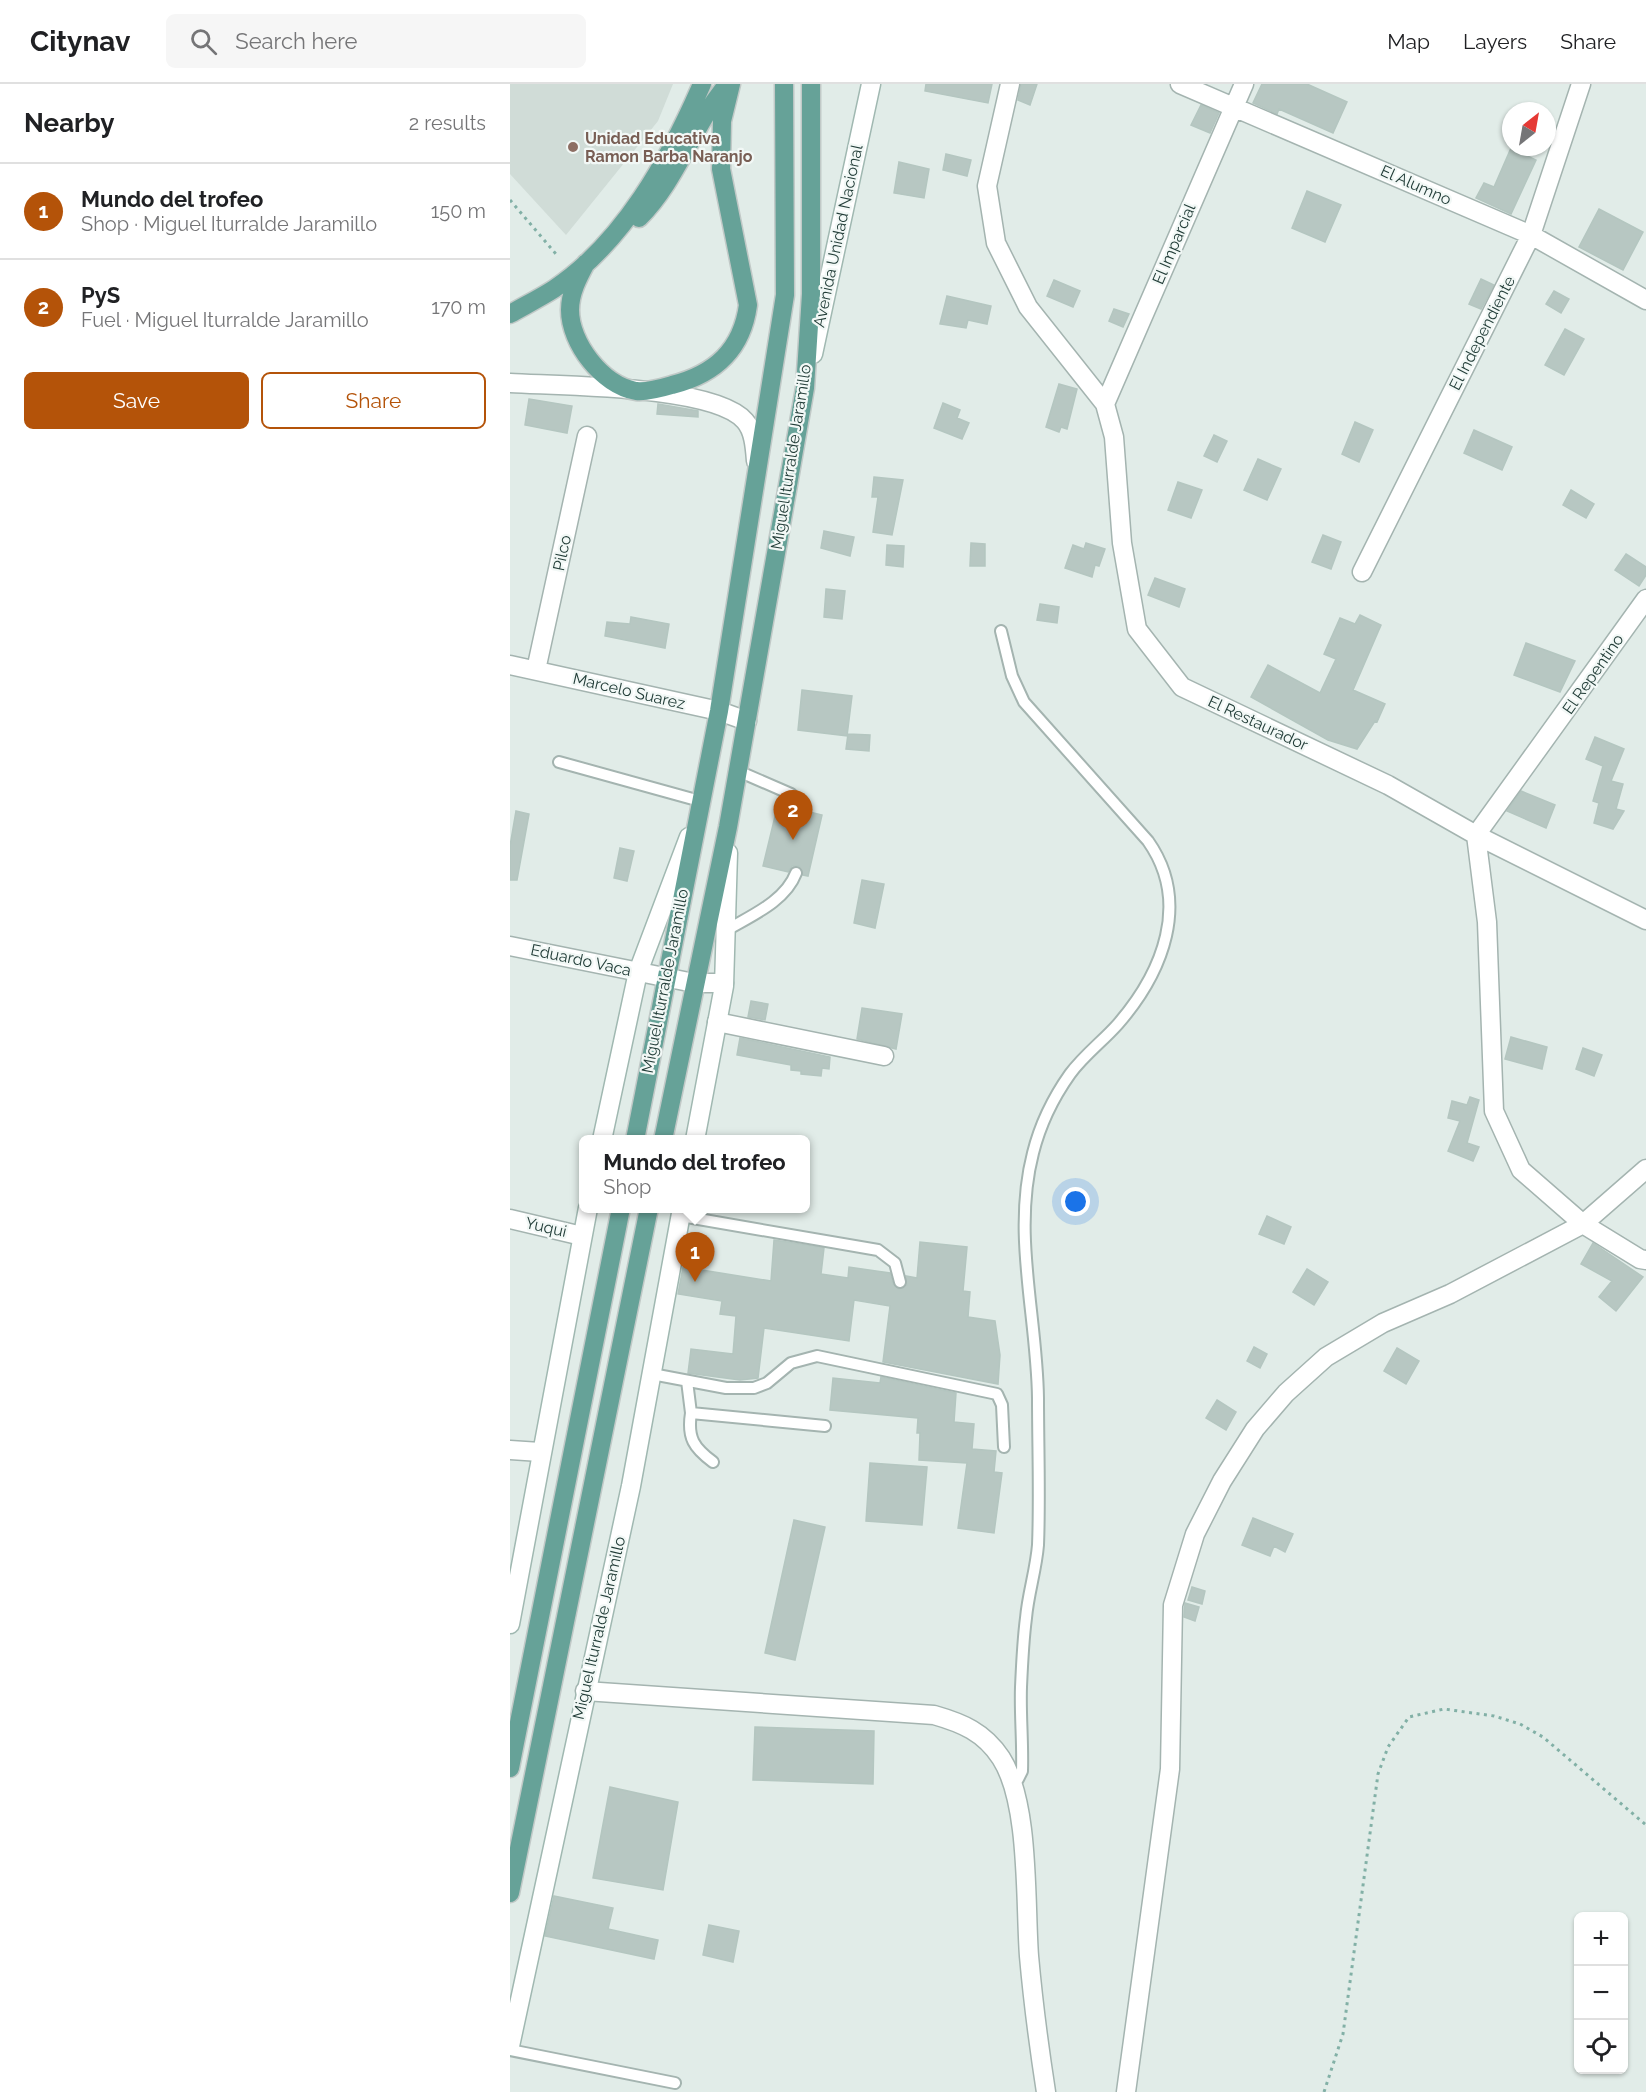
<!DOCTYPE html>
<meta charset="utf-8">
<style>
:root{--surface:#fff;--page:#f6f6f6;--text:#202124;--muted:#757577;--line:#e0e0e0;--accent:#b45309}
body{margin:0;font-family:Raleway,sans-serif;background:var(--page);color:var(--text)}
.controls{position:absolute;right:18px;bottom:18px;display:grid;overflow:hidden;border-radius:9px;box-shadow:0 2px 4px #0004}
.controls button{width:54px;height:54px;display:grid;place-items:center;padding:0;border:0;border-bottom:2px solid var(--line);background:var(--surface);color:var(--text);font:30px sans-serif}
.compass{position:absolute;left:992px;top:18px;width:54px;height:54px;border-radius:50%;background:var(--surface);box-shadow:0 2px 4px #0004;rotate:31deg}
.you{position:absolute;left:566px;top:1118px;width:21px;height:21px;margin:-15px;border:4px solid #fff;border-radius:50%;background:#1a73e8;box-shadow:0 0 0 9px #1a73e833}
.badge{display:grid;place-items:center;width:39px;height:39px;border-radius:50%;background:var(--accent);color:#fff;font-size:20px;font-weight:700}
.pin{position:absolute;translate:-50% -50px;filter:drop-shadow(0 2px 3px #0008)}
.pin::after{content:'';position:absolute;top:32px;width:21px;height:18px;background:inherit;clip-path:polygon(0 0,100% 0,50% 100%)}
.popup{position:absolute;left:69px;top:1051px;width:231px;height:78px;box-sizing:border-box;display:grid;place-content:center;border-radius:9px;background:var(--surface);filter:drop-shadow(0 2px 4px #0005);font-size:20px;white-space:nowrap;color:var(--muted)}
.popup b{font-size:22px;color:var(--text)}
.popup::after{content:'';position:absolute;left:50%;top:100%;margin-left:-12px;border:12px solid transparent;border-top-color:var(--surface)}
.list{margin:0;padding:0;list-style:none}
h2{display:flex;justify-content:space-between;align-items:center;height:78px;margin:0;padding:0 24px;font-size:26px}
h2 small{font-size:20px;font-weight:400;color:var(--muted)}
.list li{display:grid;grid-template-columns:39px 1fr auto;gap:18px;align-items:center;box-sizing:border-box;height:96px;padding:0 24px;border-top:2px solid var(--line)}
.list b{display:block;font-size:22px;white-space:nowrap}
.list p{margin:0;font-size:20px;white-space:nowrap;color:var(--muted)}
.list em{font-size:20px;font-style:normal;color:var(--muted)}
.actions{display:flex;gap:12px;padding:18px 24px}
.actions a{flex:1;padding:14px 0;border:2px solid var(--accent);border-radius:9px;text-align:center;font-size:21px;color:var(--accent)}
.actions .main{background:var(--accent);color:#fff}
.icon{flex:none;width:33px;height:33px;fill:none;stroke:currentColor;stroke-width:2;stroke-linecap:round;stroke-linejoin:round}
.map{position:relative;flex:none;width:1136px;height:2008px;overflow:hidden}
header{display:flex;align-items:center;gap:36px;box-sizing:border-box;height:84px;padding:0 30px;background:var(--surface);border-bottom:2px solid var(--line)}
header strong{font-size:28px}
nav{display:flex;gap:33px;margin-inline-start:auto;font-size:21px}
.search{width:420px;height:54px;background:var(--page);display:flex;align-items:center;gap:15px;box-sizing:border-box;padding:0 21px;border-radius:9px;color:var(--muted);font-size:22px}
main{display:flex}
aside{flex:1;background:var(--surface)}
.map>svg:first-child{display:block}
</style>
<header>
<strong>Citynav</strong>
<div class="search"><svg class="icon" aria-label="search" viewBox="0 0 24 24"><circle cx="10" cy="10" r="6"/><path d="M15 15l6 6"/></svg>Search here</div>
<nav><a>Map</a><a>Layers</a><a>Share</a></nav>
</header>
<main>
<aside>
<h2>Nearby<small>2 results</small></h2>
<ul class="list">
<li><span class="badge">1</span><div><b>Mundo del trofeo</b><p>Shop · Miguel Iturralde Jaramillo</p></div><em>150 m</em></li>
<li><span class="badge">2</span><div><b>PyS</b><p>Fuel · Miguel Iturralde Jaramillo</p></div><em>170 m</em></li>
</ul>
<div class="actions"><a class="main">Save</a><a>Share</a></div>
</aside>
<div class="map">
<svg width="1136" height="2008" viewBox="0 0 1136 2008">
<rect width="100%" height="100%" fill="#e1ece8"/>
<!-- built -->
<path fill="#d0dcd7" d="M0,0H163L148,37L56,151L0,90Z"/>
<!-- building -->
<path fill="#b7c7c2" stroke="#b4c6c0" stroke-width="1.5" d="M416,0H482L478,19L415,7Z
M511,0H527L520,21L508,16Z
M752,0H797L837,18L823,49L769,25L767,30L743,19Z
M691,21L709,29L700,49L681,41Z
M1001,64L1026,76L1001,130L966,114L974,99L984,103Z
M436,70L461,76L457,92L433,86Z
M389,78L419,85L414,114L384,109Z
M797,107L831,121L815,158L782,144Z
M1089,125L1133,148L1113,186L1069,163Z
M971,195L984,201L971,225L959,220Z
M544,196L570,207L563,223L537,212Z
M1044,207L1059,215L1051,229L1036,220Z
M437,212L481,222L477,240L458,236L456,244L430,240Z
M604,225L619,230L613,243L599,237Z
M1055,245L1074,255L1054,291L1035,281Z
M549,300L567,305L557,345L551,343L549,348L536,343Z
M19,315L62,322L57,349L15,341Z
M433,319L450,326L447,334L459,339L452,355L424,344Z
M148,320L188,327V333L147,330Z
M845,338L863,346L849,378L832,370Z
M964,346L1002,363L992,386L954,369Z
M704,351L717,357L707,378L694,372Z
M748,375L771,385L757,416L734,406Z
M364,393L393,396L382,451L363,448L368,413H362Z
M668,398L692,406L681,434L658,426Z
M1061,406L1084,420L1076,434L1053,421Z
M314,447L344,453L340,472L311,464Z
M813,451L831,458L821,485L802,478Z
M461,459L475,460V482H460Z
M576,459L595,465L589,482L585,481L582,493L555,484L563,461L574,465Z
M377,461L394,462L393,483L376,481Z
M1116,470L1136,483V491L1129,502L1105,486Z
M645,494L675,505L669,523L638,511Z
M316,505L335,507L332,535L314,533Z
M530,520L549,523L547,539L527,536Z
M850,531L871,541L843,606L875,620L867,638L865,637L847,665L818,656L741,613L758,581L810,609L826,575L814,570L830,534L845,540Z
M121,533L159,540L155,564L95,552L97,538L120,540Z
M1016,559L1065,577L1050,608L1004,591Z
M292,606L342,612L337,652L288,646Z
M338,650L360,651L359,667L336,665Z
M1085,653L1114,665L1101,697L1113,700L1106,725L1114,727L1103,745L1084,739L1089,719L1083,717L1093,682L1076,675Z
M1011,707L1045,721L1036,744L997,727Z
M268,720L282,724L291,733L297,732L300,728L312,731L298,792L293,791L289,782H282L278,788L253,782Z
M6,727L19,730L7,796H0V762Z
M110,764L124,767L117,797L104,794Z
M352,796L374,800L365,844L344,839Z
M241,917L258,920L255,936L238,933Z
M352,924L392,930L386,965L347,955Z
M1001,953L1037,963L1032,985L995,975Z
M230,954L320,973L319,985L312,984L311,992L291,990V987L281,986V981L227,971Z
M1073,964L1092,971L1084,992L1066,985Z
M960,1013L969,1016L957,1059L969,1063L963,1077L938,1067L950,1037L938,1034L942,1017L957,1021Z
M757,1132L781,1143L774,1160L749,1150Z
M264,1156L314,1164L311,1190L338,1194L339,1183L380,1189L383,1200L389,1205L397,1201L396,1192L407,1194L410,1158L457,1163L453,1207L460,1208L458,1233L485,1237L490,1271L488,1300L373,1278L380,1222L344,1216L339,1257L254,1244L248,1294L230,1296L178,1289L181,1265L223,1270L226,1232L210,1230L212,1217L168,1210L173,1183L261,1197Z
M1083,1159L1133,1193L1106,1227L1089,1213L1102,1197L1071,1180Z
M797,1185L818,1198L804,1221L783,1208Z
M744,1263L757,1270L750,1284L737,1277Z
M887,1264L909,1277L896,1300L874,1287Z
M371,1293L446,1309L444,1338L464,1340L462,1365L486,1367L484,1388L492,1389L484,1449L448,1444L457,1379L409,1376L410,1349H407L408,1334L320,1326L323,1294L370,1299Z
M707,1316L726,1328L716,1346L696,1334Z
M360,1379L417,1383L412,1441L356,1437Z
M743,1434L783,1450L775,1468L764,1462L760,1472L732,1461Z
M284,1436L315,1443L285,1576L255,1569Z
M682,1503L695,1507L692,1520L678,1516Z
M675,1519L689,1523L685,1537L674,1533Z
M245,1643L364,1647L363,1700L243,1696Z
M100,1703L168,1718L153,1806L83,1794Z
M44,1812L103,1824L98,1845L148,1856L144,1875L35,1852Z
M199,1841L229,1847L223,1878L193,1871Z"/>
<g fill="none" stroke-linecap="round" stroke-linejoin="round">
<defs>
<path id="service" d="M491,547L502,592L514,618L638,757C681,818 653,888 608,940C593,957 574,971 560,990C543,1014 530,1041 523,1069C502,1150 527,1232 528,1314C528,1363 530,1413 528,1461C526,1486 518,1510 516,1534C513,1557 512,1580 511,1603C510,1631 513,1659 512,1687L508,1695L500,1699
M49,678L190,717
M228,687L281,710L293,726
M215,847C240,832 275,818 286,789
M171,1132L368,1166L385,1179L390,1198
M142,1290L216,1304H244L257,1299L281,1279L307,1272L487,1310L492,1321L494,1363
M177,1297L181,1329L315,1342
M181,1329C177,1354 184,1364 203,1378
M0,1966L165,1999"/>
<path id="minor" d="M500,0L477,102L486,159L518,223L595,320L604,353L612,459L627,545L672,603L878,701L966,751L1136,836
M670,0L1021,151L1136,216
M0,299C49,302 204,301 235,337C244,347 245,364 246,377
M595,320L734,0
M852,488L1021,151L1071,0
M0,581L209,627L237,637
M26,586L77,352
M966,751L977,838L984,1027L1011,1086L1073,1140L1130,1175L1136,1176
M966,751L1136,515
M0,862L184,899H214
M207,938L374,972
M0,1135L72,1152
M0,1366L30,1368
M75,1607L424,1631C452,1639 474,1648 491,1674C520,1719 515,1818 519,1872C523,1917 529,1963 536,2008
M616,2008L660,1685L663,1521L685,1450L712,1397L745,1345L776,1309L816,1273L873,1239L940,1210L1073,1140L1136,1085"/>
<path id="secondary" d="M303,270L361,0
M92,1056L128,888L179,753
M185,1056L214,902L218,769
M0,1540L78,1124
M0,1962L121,1402L172,1124"/>
<path id="primary" d="M129,134C167,96 182,43 216,2
M76,179C68,194 60,209 60,226C60,259 92,301 126,307C136,308 152,304 162,301C205,290 232,266 238,221L211,85L212,37L221,0
M0,230C14,222 30,214 44,205C114,158 159,76 192,0
M125,1056L209,627L275,211L274,0
M153,1056L218,743L295,304L301,210V0
M0,1684L111,1124
M0,1809L139,1124"/>
</defs>
<!-- service casing -->
<use href="#service" stroke="#a4b4b0" stroke-width="14"/>
<!-- minor casing -->
<use href="#minor" stroke="#a4b4b0" stroke-width="21"/>
<!-- secondary casing -->
<use href="#secondary" stroke="#a0b8b1" stroke-width="21"/>
<!-- primary casing -->
<use href="#primary" stroke="#c1c9c7" stroke-width="21"/>
<!-- path -->
<path stroke="#82b0a6" stroke-width="3" stroke-dasharray="3 4.5" stroke-linecap="butt" d="M0,116L46,170
M814,2008L833,1950L868,1690L878,1663L899,1633L934,1625L984,1632L1010,1640L1033,1653L1136,1741"/>
<!-- service -->
<use href="#service" stroke="#fff" stroke-width="10"/>
<!-- minor -->
<use href="#minor" stroke="#fff" stroke-width="18"/>
<!-- secondary -->
<use href="#secondary" stroke="#fff" stroke-width="18"/>
<!-- primary -->
<use href="#primary" stroke="#66a298" stroke-width="18"/>
</g>
<!-- markers -->
<circle fill="#8d6e63" stroke="#f2f8f6" stroke-width="2" cx="63" cy="63" r="6"/>
<g text-anchor="middle" dominant-baseline="central" stroke-width="4.5" stroke-linejoin="round" paint-order="stroke">
<!-- education labels -->
<g font-size="16" font-weight="bold" fill="#785e54" stroke="#f2f8f6" text-anchor="start">
<text x="75" y="54">Unidad Educativa<tspan x="75" dy="18">Ramon Barba Naranjo</tspan></text>
</g>
<!-- street labels -->
<g font-size="16" fill="#223d38" stroke="#f2f8f6">
<text transform="translate(906 101) rotate(24)">El Alumno</text>
<text transform="translate(328 152) rotate(-78)">Avenida Unidad Nacional</text>
<text transform="translate(664 160) rotate(-67)">El Imparcial</text>
<text transform="translate(972 249) rotate(-63)">El Independiente</text>
<text transform="translate(281 373) rotate(-81)">Miguel Iturralde Jaramillo</text>
<text transform="translate(52 469) rotate(-78)">Pilco</text>
<text transform="translate(1083 590) rotate(-55)">El Repentino</text>
<text transform="translate(119 607) rotate(13)">Marcelo Suarez</text>
<text transform="translate(748 639) rotate(25)">El Restaurador</text>
<text transform="translate(71 876) rotate(12)">Eduardo Vaca</text>
<text transform="translate(155 897) rotate(-79)">Miguel Iturralde Jaramillo</text>
<text transform="translate(36 1143) rotate(13)">Yuqui</text>
<text transform="translate(89 1544) rotate(-77)">Miguel Iturralde Jaramillo</text>
</g>
</g>
</svg>
<div class="controls">
<button>+</button>
<button>−</button>
<button><svg class="icon" aria-label="locate" viewBox="0 0 24 24"><circle cx="12" cy="12" r="6"/><path d="M12 2v4M12 18v4M2 12h4M18 12h4"/></svg></button>
</div>
<svg class="compass" viewBox="-18 -18 36 36"><path d="M0-13l5 13h-10z" fill="#e53935"/><path d="M0 13l5-13h-10z" fill="#757577"/></svg>
<div class="you"></div>
<div class="pin badge" style="left:185px;top:1198px">1</div>
<div class="popup"><b>Mundo del trofeo</b>Shop</div>
<div class="pin badge" style="left:283px;top:756px">2</div>
</div>
</main>
